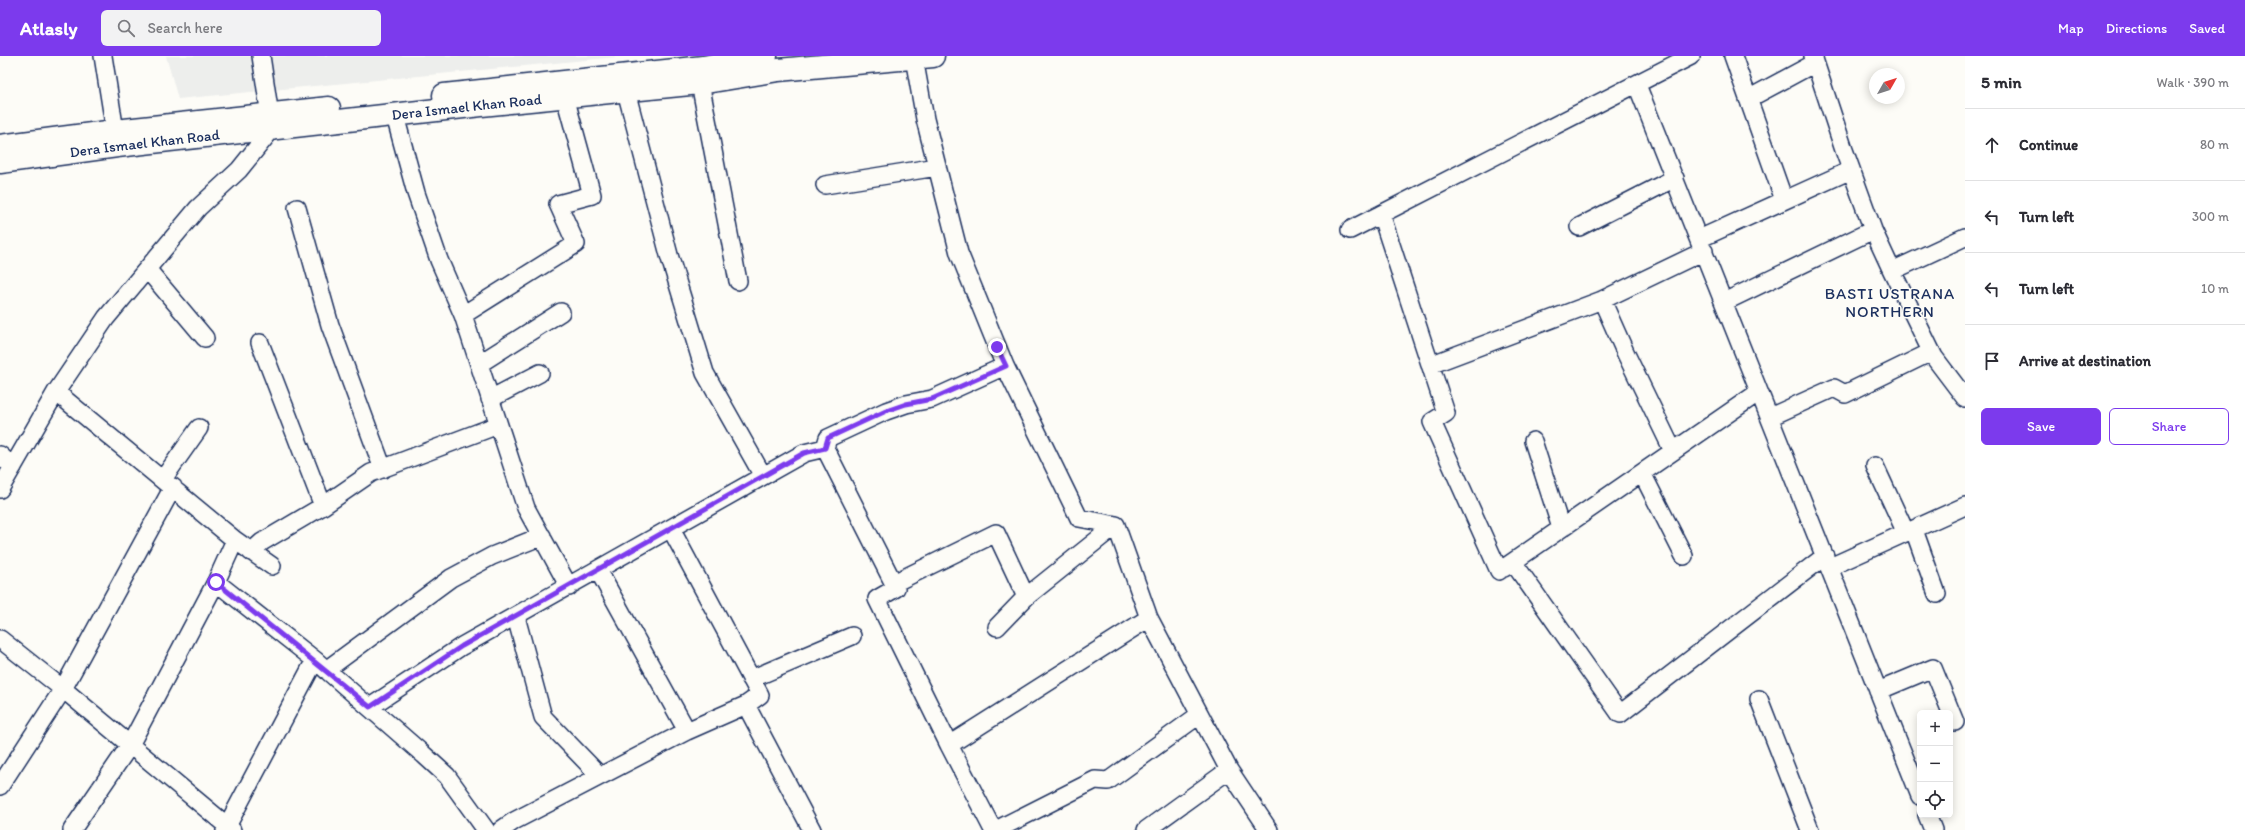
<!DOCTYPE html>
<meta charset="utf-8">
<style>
:root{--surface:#fff;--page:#f2f2f3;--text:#2b2b33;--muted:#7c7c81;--line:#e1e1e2;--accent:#7c3aed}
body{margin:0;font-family:Itim,sans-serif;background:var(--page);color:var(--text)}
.controls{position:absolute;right:12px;bottom:12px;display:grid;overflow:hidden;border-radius:6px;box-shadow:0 2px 10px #0003}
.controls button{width:36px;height:36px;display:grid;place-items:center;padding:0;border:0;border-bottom:1px solid var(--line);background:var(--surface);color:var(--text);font:20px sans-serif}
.compass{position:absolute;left:1869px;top:12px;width:36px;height:36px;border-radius:50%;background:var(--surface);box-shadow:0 2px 10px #0003;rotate:51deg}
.stop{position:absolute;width:12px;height:12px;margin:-9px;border:3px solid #7c3aed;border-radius:50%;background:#fff}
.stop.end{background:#7c3aed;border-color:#fff;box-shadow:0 1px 4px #0008}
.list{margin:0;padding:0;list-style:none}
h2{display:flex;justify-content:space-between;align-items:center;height:52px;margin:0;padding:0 16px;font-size:17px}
h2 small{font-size:13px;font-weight:400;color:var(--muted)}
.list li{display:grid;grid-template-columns:26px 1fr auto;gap:12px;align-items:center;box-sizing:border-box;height:72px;padding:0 16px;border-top:1px solid var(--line)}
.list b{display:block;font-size:15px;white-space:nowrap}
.list em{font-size:13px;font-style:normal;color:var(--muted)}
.actions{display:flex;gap:8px;padding:12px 16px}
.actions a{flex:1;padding:9px 0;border:1px solid var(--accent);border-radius:6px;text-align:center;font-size:14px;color:var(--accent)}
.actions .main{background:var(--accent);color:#fff}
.icon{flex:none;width:22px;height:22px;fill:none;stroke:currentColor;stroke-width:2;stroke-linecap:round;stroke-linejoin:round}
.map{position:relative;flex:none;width:1965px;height:774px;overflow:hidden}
header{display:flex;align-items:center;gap:24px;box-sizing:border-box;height:56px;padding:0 20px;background:var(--accent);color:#fff}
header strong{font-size:19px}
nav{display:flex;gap:22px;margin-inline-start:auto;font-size:14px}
.search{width:280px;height:36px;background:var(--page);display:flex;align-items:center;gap:10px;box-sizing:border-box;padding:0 14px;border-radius:6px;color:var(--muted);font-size:15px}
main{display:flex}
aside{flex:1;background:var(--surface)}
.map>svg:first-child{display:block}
</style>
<header>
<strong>Atlasly</strong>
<div class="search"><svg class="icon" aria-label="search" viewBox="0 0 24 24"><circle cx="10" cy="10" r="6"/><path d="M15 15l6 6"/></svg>Search here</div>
<nav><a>Map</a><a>Directions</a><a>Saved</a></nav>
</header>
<main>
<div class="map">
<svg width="1965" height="774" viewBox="0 0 1965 774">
<rect width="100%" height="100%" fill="#fdfcf7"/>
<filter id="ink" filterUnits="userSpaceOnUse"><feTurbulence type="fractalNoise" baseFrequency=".025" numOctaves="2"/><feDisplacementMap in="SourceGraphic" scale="8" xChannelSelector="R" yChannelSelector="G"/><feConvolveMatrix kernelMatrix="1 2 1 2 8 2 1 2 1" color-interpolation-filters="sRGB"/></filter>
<g filter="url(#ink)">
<!-- built -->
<path fill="#edeeec" d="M166,0H627L178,43Z"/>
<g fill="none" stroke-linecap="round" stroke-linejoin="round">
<defs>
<path id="minor" d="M103,0L115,75
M1733,0L1784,144
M1813,0L1844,94L1873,174L1892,215L1934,301L1965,342
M914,2L925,63L959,197L1005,310
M700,27L738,225
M1637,29L1920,740
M626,35L669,199L705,317L763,420
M1748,43L1815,7
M395,60L416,137L439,204L463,259L526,452L569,531
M825,129L937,111
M297,152L330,269L383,413
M1381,158L1446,357L1432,366L1499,515
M1579,171L1675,122
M1350,174L1691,0
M1699,183L1851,114
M147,213L205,282
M1892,215L1965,181
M1602,244L1626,298L1673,395
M1724,246L1873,174
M463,259L576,188L558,148L592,139L565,41
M260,287L323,450
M479,308L561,256
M1430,309L1602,244L1704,195
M56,336L235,484L272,510
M490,343L540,317
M1770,361L1834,332L1845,338L1931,296
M1533,385L1561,472
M825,392L896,532L877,543L949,689
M0,399L13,411
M1875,410L1906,477
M1642,417L1684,500
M163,423L199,372
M0,433L56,336L106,262L198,152L239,114L272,73L261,0
M1914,474L1937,538
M251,496L262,486L323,450L371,417L498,369
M1513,506L1620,658L1825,500
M1830,511L1965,450
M1504,512L1759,336
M598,514L687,675
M216,526L235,484
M894,527L996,477L1026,541
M516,561L543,661L600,720
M997,571L1026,541L1116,469
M0,583L63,633L232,774
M326,614L451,522L492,500L542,480
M751,623L852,580
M1878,635L1933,612L1955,666
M1759,643L1810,774
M746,649L812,774
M370,651L462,590L804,397L825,392L828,382L886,355L906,348L932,343L1005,310L1079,462L1116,469L1149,562L1229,714
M0,730L63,633L173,431
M1927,759L1933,774
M72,774L130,689L216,526L315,604L424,699L447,720L486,774
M225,774L315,604
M501,774L514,765L687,675L746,649L760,639L671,473
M993,774L949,689L1149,562
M996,774L1095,724L1108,725L1199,659
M1146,774L1229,714L1269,774"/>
<g id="highway">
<path d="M444,39L703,11L766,0"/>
<path d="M0,90L115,75L329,52"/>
<path id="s1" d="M0,106L117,90L481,49L700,27L778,14L933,0"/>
</g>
</defs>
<!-- minor casing -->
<use href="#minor" stroke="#1b2f5e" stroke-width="20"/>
<!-- highway casing -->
<use href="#highway" stroke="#1b2f5e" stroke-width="25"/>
<!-- minor -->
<use href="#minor" stroke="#fdfcf7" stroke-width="17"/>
<!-- highway -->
<use href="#highway" stroke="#fdfcf7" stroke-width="22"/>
</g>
</g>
<g fill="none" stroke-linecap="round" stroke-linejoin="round" filter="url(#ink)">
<!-- route -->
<path stroke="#7c3aed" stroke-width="5" d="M216,526L370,651L462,590L804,397L825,392L828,382L886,355L906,348L932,343L1006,310L997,291"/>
</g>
<g text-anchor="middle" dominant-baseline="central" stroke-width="3" stroke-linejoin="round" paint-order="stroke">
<!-- street labels -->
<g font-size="15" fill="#1b2f5e" stroke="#fdfcf7">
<text stroke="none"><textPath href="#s1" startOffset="470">Dera Ismael Khan Road</textPath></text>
<text stroke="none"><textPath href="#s1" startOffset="146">Dera Ismael Khan Road</textPath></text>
</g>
<!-- neighbourhood labels -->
<g font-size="16" letter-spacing="1" fill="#1b2f5e" stroke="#fdfcf7">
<text x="1890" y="237">BASTI USTRANA<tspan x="1890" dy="18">NORTHERN</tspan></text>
</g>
</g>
</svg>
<div class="controls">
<button>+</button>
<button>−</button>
<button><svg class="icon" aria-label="locate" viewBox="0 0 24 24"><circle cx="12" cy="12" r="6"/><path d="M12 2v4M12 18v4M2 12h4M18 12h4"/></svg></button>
</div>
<svg class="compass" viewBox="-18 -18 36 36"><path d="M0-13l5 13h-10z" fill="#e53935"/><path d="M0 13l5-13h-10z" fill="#7c7c81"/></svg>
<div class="stop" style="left:216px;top:526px"></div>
<div class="stop end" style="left:997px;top:291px"></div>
</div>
<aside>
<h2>5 min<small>Walk · 390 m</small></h2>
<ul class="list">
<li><svg class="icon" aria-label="ahead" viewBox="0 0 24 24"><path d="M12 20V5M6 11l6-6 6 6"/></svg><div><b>Continue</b></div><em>80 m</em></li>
<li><svg class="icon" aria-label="left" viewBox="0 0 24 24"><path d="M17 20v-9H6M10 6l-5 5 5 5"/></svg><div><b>Turn left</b></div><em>300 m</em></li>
<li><svg class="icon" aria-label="left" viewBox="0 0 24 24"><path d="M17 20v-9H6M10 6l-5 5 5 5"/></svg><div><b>Turn left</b></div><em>10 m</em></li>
<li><svg class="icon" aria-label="arrive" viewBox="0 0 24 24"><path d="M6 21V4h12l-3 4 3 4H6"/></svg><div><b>Arrive at destination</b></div></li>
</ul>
<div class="actions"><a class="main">Save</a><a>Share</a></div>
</aside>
</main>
